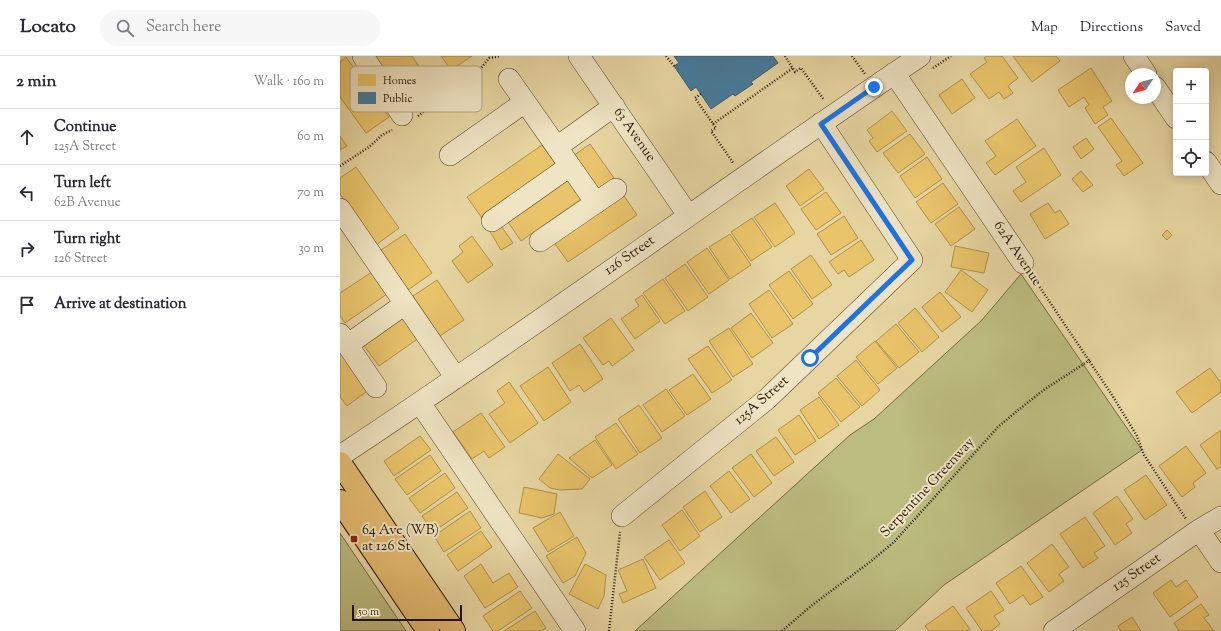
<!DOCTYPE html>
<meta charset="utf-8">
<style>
:root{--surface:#fff;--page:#f7f7f7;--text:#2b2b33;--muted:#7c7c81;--line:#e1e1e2}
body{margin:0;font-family:"Sorts Mill Goudy",serif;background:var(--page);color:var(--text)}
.controls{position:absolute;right:12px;top:12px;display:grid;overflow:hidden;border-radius:4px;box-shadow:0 2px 10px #0003}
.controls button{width:36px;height:36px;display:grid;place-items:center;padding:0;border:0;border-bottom:1px solid var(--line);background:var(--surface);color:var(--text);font:20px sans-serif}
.compass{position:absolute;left:785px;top:12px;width:36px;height:36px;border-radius:50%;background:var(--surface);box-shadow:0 2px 10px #0003;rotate:235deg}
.scale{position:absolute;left:12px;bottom:10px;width:110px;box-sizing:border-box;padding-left:4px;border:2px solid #261503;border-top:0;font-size:11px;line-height:14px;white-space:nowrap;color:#261503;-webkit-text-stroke:3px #efe4c3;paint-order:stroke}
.stop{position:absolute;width:12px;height:12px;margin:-9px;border:3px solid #1a73e8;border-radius:50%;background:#fff}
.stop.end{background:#1a73e8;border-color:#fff;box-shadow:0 1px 4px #0008}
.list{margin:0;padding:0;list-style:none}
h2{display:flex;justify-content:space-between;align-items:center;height:52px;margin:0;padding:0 16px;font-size:17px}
h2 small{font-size:13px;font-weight:400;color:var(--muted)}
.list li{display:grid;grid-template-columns:26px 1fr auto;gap:12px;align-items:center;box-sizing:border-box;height:56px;padding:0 16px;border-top:1px solid var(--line)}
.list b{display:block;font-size:15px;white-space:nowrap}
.list p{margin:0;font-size:13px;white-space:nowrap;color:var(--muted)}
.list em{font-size:13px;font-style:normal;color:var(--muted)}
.icon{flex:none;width:22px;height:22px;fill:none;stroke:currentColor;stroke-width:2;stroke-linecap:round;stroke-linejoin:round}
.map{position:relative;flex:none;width:881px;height:575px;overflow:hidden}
header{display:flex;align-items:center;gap:24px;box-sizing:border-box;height:56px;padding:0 20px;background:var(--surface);border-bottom:1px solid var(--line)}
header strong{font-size:19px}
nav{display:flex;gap:22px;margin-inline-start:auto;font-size:14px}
.search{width:280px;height:36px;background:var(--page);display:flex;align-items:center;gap:10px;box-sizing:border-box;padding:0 14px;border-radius:22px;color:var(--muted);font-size:15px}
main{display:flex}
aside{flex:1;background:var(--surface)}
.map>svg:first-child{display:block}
</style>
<header>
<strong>Locato</strong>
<div class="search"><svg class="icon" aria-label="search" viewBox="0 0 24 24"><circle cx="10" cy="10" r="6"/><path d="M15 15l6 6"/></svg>Search here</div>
<nav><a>Map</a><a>Directions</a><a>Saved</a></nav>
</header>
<main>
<aside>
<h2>2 min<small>Walk · 160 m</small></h2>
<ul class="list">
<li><svg class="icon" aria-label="ahead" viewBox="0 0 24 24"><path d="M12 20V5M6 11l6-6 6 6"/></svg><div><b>Continue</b><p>125A Street</p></div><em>60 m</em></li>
<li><svg class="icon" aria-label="left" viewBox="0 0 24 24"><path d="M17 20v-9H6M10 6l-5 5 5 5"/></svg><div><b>Turn left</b><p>62B Avenue</p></div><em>70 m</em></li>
<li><svg class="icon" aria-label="right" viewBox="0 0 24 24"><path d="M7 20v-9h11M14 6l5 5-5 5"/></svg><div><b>Turn right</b><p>126 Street</p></div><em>30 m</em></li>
<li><svg class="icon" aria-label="arrive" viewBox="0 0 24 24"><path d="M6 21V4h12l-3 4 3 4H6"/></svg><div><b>Arrive at destination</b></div></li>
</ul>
</aside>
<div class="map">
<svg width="881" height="575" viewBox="0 0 881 575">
<rect width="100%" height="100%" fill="#e7d6a2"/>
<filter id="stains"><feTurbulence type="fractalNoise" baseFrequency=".005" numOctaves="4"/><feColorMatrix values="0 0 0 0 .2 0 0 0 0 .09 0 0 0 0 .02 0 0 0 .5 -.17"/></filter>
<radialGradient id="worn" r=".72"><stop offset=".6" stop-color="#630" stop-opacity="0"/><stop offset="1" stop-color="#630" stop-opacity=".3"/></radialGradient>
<!-- green -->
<path fill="#bcbc80" stroke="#716842" d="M681,218L802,394L604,529L555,575H295L510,379L534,363L642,264Z
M0,477L66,575H0Z"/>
<!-- homes -->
<path fill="#e9c46a" stroke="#ae904b" d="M35,0H72L92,30L68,47Z
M101,0H132L111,14Z
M647,0H662L678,22L668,30L673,37L664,43L659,36L649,43L630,18L647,6L644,2Z
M673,0H716L720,5L692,26Z
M6,1L49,61L26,77L0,41V6Z
M751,12L772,45L763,51L768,59L755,68L745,52L749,49L744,41L729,51L718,34Z
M622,23L635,42L612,58L599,39Z
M552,55L567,75L537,96L529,85L533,82L527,74Z
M771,62L803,107L784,120L776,109L782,105L758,71Z
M677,63L696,90L655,119L646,107L656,100L645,85Z
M570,78L585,98L558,117L543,97Z
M0,80L7,90L0,94Z
M746,82L754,93L741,103L733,91Z
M250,88L274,122L253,136L230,102Z
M202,89L217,110L142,162L127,141Z
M704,92L721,119L681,146L673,135L686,126L676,111Z
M587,101L602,123L575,142L560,120Z
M16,111L59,172L36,189L0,138V122Z
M469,113L484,133L460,150L446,130Z
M741,115L753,129L743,136L732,123Z
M226,122L241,143L181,185L166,163Z
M603,127L618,148L591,167L576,146Z
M486,136L501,157L476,174L461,153Z
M282,137L297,159L228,206L213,185Z
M435,147L455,177L435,191L414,161Z
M708,147L715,157L720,154L729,168L705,183L690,158Z
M619,151L635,173L611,190L595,168Z
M504,160L518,182L491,199L477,178Z
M412,162L432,191L411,205L391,176Z
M159,167L173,187L161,194L149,174Z
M827,174L832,179L827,184L822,179Z
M65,178L92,217L68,234L41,194Z
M390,178L411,209L390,223L369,191Z
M132,180L153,209L128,227L112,205L123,196L119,190Z
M521,184L534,204L509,221L504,214L498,218L489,206Z
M615,190L649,197L644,217L611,211Z
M367,192L389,224L369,238L347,206Z
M471,199L492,229L472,243L451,213Z
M345,208L368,241L348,255L325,222Z
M621,214L648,234L632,256L605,236Z
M449,215L473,248L453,263L429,229Z
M32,216L47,238L5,267L0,260V237Z
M323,223L345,255L325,268L303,237Z
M97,224L124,264L100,280L73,240Z
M429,234L453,268L432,282L409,248Z
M600,236L621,261L602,276L582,251Z
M302,239L320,265L295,283L281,263L299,250L295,244Z
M575,252L599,281L582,296L558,267Z
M411,257L433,287L412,302L391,272Z
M62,259L79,282L39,310L22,287Z
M271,262L294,294L272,310L269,305L263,309L243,282Z
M556,268L579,296L559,312L536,285Z
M389,272L413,308L393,321L369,285Z
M535,285L557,312L538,328L516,301Z
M240,288L263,323L244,336L239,329L230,335L212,307Z
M368,290L392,324L372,337L348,303Z
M0,291L30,333L7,350L0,341Z
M516,304L540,334L522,350L497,320Z
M208,311L231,346L204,365L180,330Z
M870,312L881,327V336L852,357L836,336Z
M353,318L371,343L347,359L329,334Z
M496,322L520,351L501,366L478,337Z
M169,326L198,367L170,387L149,358L165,347L157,335Z
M326,333L345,360L322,376L303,349Z
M479,341L499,369L479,383L460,354Z
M299,349L322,382L300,397L278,363Z
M141,357L165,391L149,402L144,395L132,403L113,376Z
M459,359L476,385L455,399L438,374Z
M276,367L298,398L276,413L255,381Z
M881,374V411L877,413L860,389Z
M80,380L91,394L54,420L44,405Z
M436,381L454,406L434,420L416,395Z
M255,384L272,409L252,422L229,402Z
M846,390L866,417L853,427L855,431L842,441L819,410Z
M218,398L250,423L242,433L220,434L210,432L199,423Z
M411,398L432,427L414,441L392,412Z
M90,399L101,415L67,439L55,423Z
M389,415L410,443L391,457L370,430Z
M105,417L115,432L80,457L69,442Z
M806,419L827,449L805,464L784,434Z
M184,431L217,438L214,458L202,462L179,457Z
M365,435L382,461L360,476L343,451Z
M117,436L128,452L93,476L82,460Z
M777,440L793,463L786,468L792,477L775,489L753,457Z
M342,454L360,480L340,495L322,469Z
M130,455L141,472L104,496L94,480Z
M220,456L234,480L208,496L193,472Z
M745,461L765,490L754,497L758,502L743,512L720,478Z
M141,475L152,491L118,515L107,499Z
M237,481L246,497L235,520L223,527L206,500Z
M329,484L345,507L320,524L304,501Z
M712,488L729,511L719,518L724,525L709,536L687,507Z
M303,503L316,532L283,547L279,538L287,535L278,514Z
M141,508L153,527L169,517L178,531L145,552L124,520Z
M245,508L266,519L264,540L258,553L229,538Z
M681,510L703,541L690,549L683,539L670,548L656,527Z
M831,524L836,531L846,524L858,541L830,561L813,537Z
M180,535L192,552L158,575H153L143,560Z
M651,535L664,554L654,560L660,568L651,575H642L626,552Z
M861,548L869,559L864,562L874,575H839L834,567Z
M613,550L630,573L627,575H589L585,570Z
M195,555L206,572L201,575H164Z
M792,561L801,575H781L778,570Z"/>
<!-- public -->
<path fill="#457b9d" stroke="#3c5c6f" d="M334,0H433L438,7L411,26L413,28L395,40L393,38L371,53L356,31L351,35L334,10L339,7Z"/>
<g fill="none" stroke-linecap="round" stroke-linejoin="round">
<defs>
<path id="minor" d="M23,0L62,59
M239,0L348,159
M794,0L806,18
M554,17L683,207
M169,23L256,147
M815,31L836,62
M217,91L274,50
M110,99L185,46
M866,106L881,128
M0,153L116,322
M152,165L230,110
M200,185L276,133
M0,278L36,331
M7,289L65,248
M80,347L235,575
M0,400C196,271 385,131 580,0
M282,460L427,343L572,204L481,67
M859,474L881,506
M714,575L859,474L881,461"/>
<path id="major" d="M0,407L114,575
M0,445L88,575"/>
</defs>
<!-- minor casing -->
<use href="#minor" stroke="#56452b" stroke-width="22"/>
<!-- major casing -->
<use href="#major" stroke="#261503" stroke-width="24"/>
<!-- path -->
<path stroke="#261503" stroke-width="2.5" stroke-dasharray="1 2" stroke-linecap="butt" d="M326,0L334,10
M445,0L455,16L461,12L484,44
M512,0L525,18
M593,12L611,0
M361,38L355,42L376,72L371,75L394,108
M78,60L96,46L107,41L119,29L124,27L135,20L149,2L160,0
M373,68L453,12
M0,110L29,91L42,79L52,74
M693,221L772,339L797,380L804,399L846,463
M269,575L280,476
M442,575L471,550L530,506L554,486L659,370L682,351L705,333L750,304"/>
<!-- minor -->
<use href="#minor" stroke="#efe4c3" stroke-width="21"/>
<!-- major -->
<use href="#major" stroke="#e4bb71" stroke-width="22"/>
</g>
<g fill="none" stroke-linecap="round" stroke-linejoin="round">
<!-- route -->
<path stroke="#1a73e8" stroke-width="5" d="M470,302L572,204L481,68L534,31"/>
</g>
<!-- markers -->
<rect fill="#8f2418" stroke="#efe4c3" stroke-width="1.5" x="10" y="479" width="8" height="8" rx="2"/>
<g text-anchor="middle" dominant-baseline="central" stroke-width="4" stroke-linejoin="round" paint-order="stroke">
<!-- street labels -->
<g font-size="14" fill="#261503" stroke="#efe4c3">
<text transform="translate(294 79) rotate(55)">63 Avenue</text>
<text transform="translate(677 198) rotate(56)">62A Avenue</text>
<text transform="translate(290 200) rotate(-35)">126 Street</text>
<text transform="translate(422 345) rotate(-41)">125A Street</text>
<text transform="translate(588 432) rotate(-47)">Serpentine Greenway</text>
<text transform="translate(797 517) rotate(-35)">125 Street</text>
</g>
<!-- poi labels -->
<g font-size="14" fill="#261503" stroke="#efe4c3" text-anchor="start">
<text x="22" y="475">64 Ave (WB)<tspan x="22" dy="16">at 126 St</tspan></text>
</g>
</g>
<!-- legend -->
<rect x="10" y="10" width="132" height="46" rx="6" fill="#efe4c3" stroke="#b3a689" stroke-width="1"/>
<rect x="18" y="18" width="18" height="12" fill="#e9c46a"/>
<rect x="18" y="36" width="18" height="12" fill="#457b9d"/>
<g font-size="11" fill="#261503">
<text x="43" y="28">Homes</text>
<text x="43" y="46">Public</text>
</g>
<rect width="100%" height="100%" filter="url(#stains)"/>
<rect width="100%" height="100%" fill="url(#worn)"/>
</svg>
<div class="controls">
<button>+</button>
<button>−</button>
<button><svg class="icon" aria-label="locate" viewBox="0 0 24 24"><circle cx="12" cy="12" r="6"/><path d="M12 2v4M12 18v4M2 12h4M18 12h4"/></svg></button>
</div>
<svg class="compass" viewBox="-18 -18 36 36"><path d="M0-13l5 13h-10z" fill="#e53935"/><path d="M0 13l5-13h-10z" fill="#7c7c81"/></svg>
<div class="scale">50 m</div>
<div class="stop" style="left:470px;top:302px"></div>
<div class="stop end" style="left:534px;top:31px"></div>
</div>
</main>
